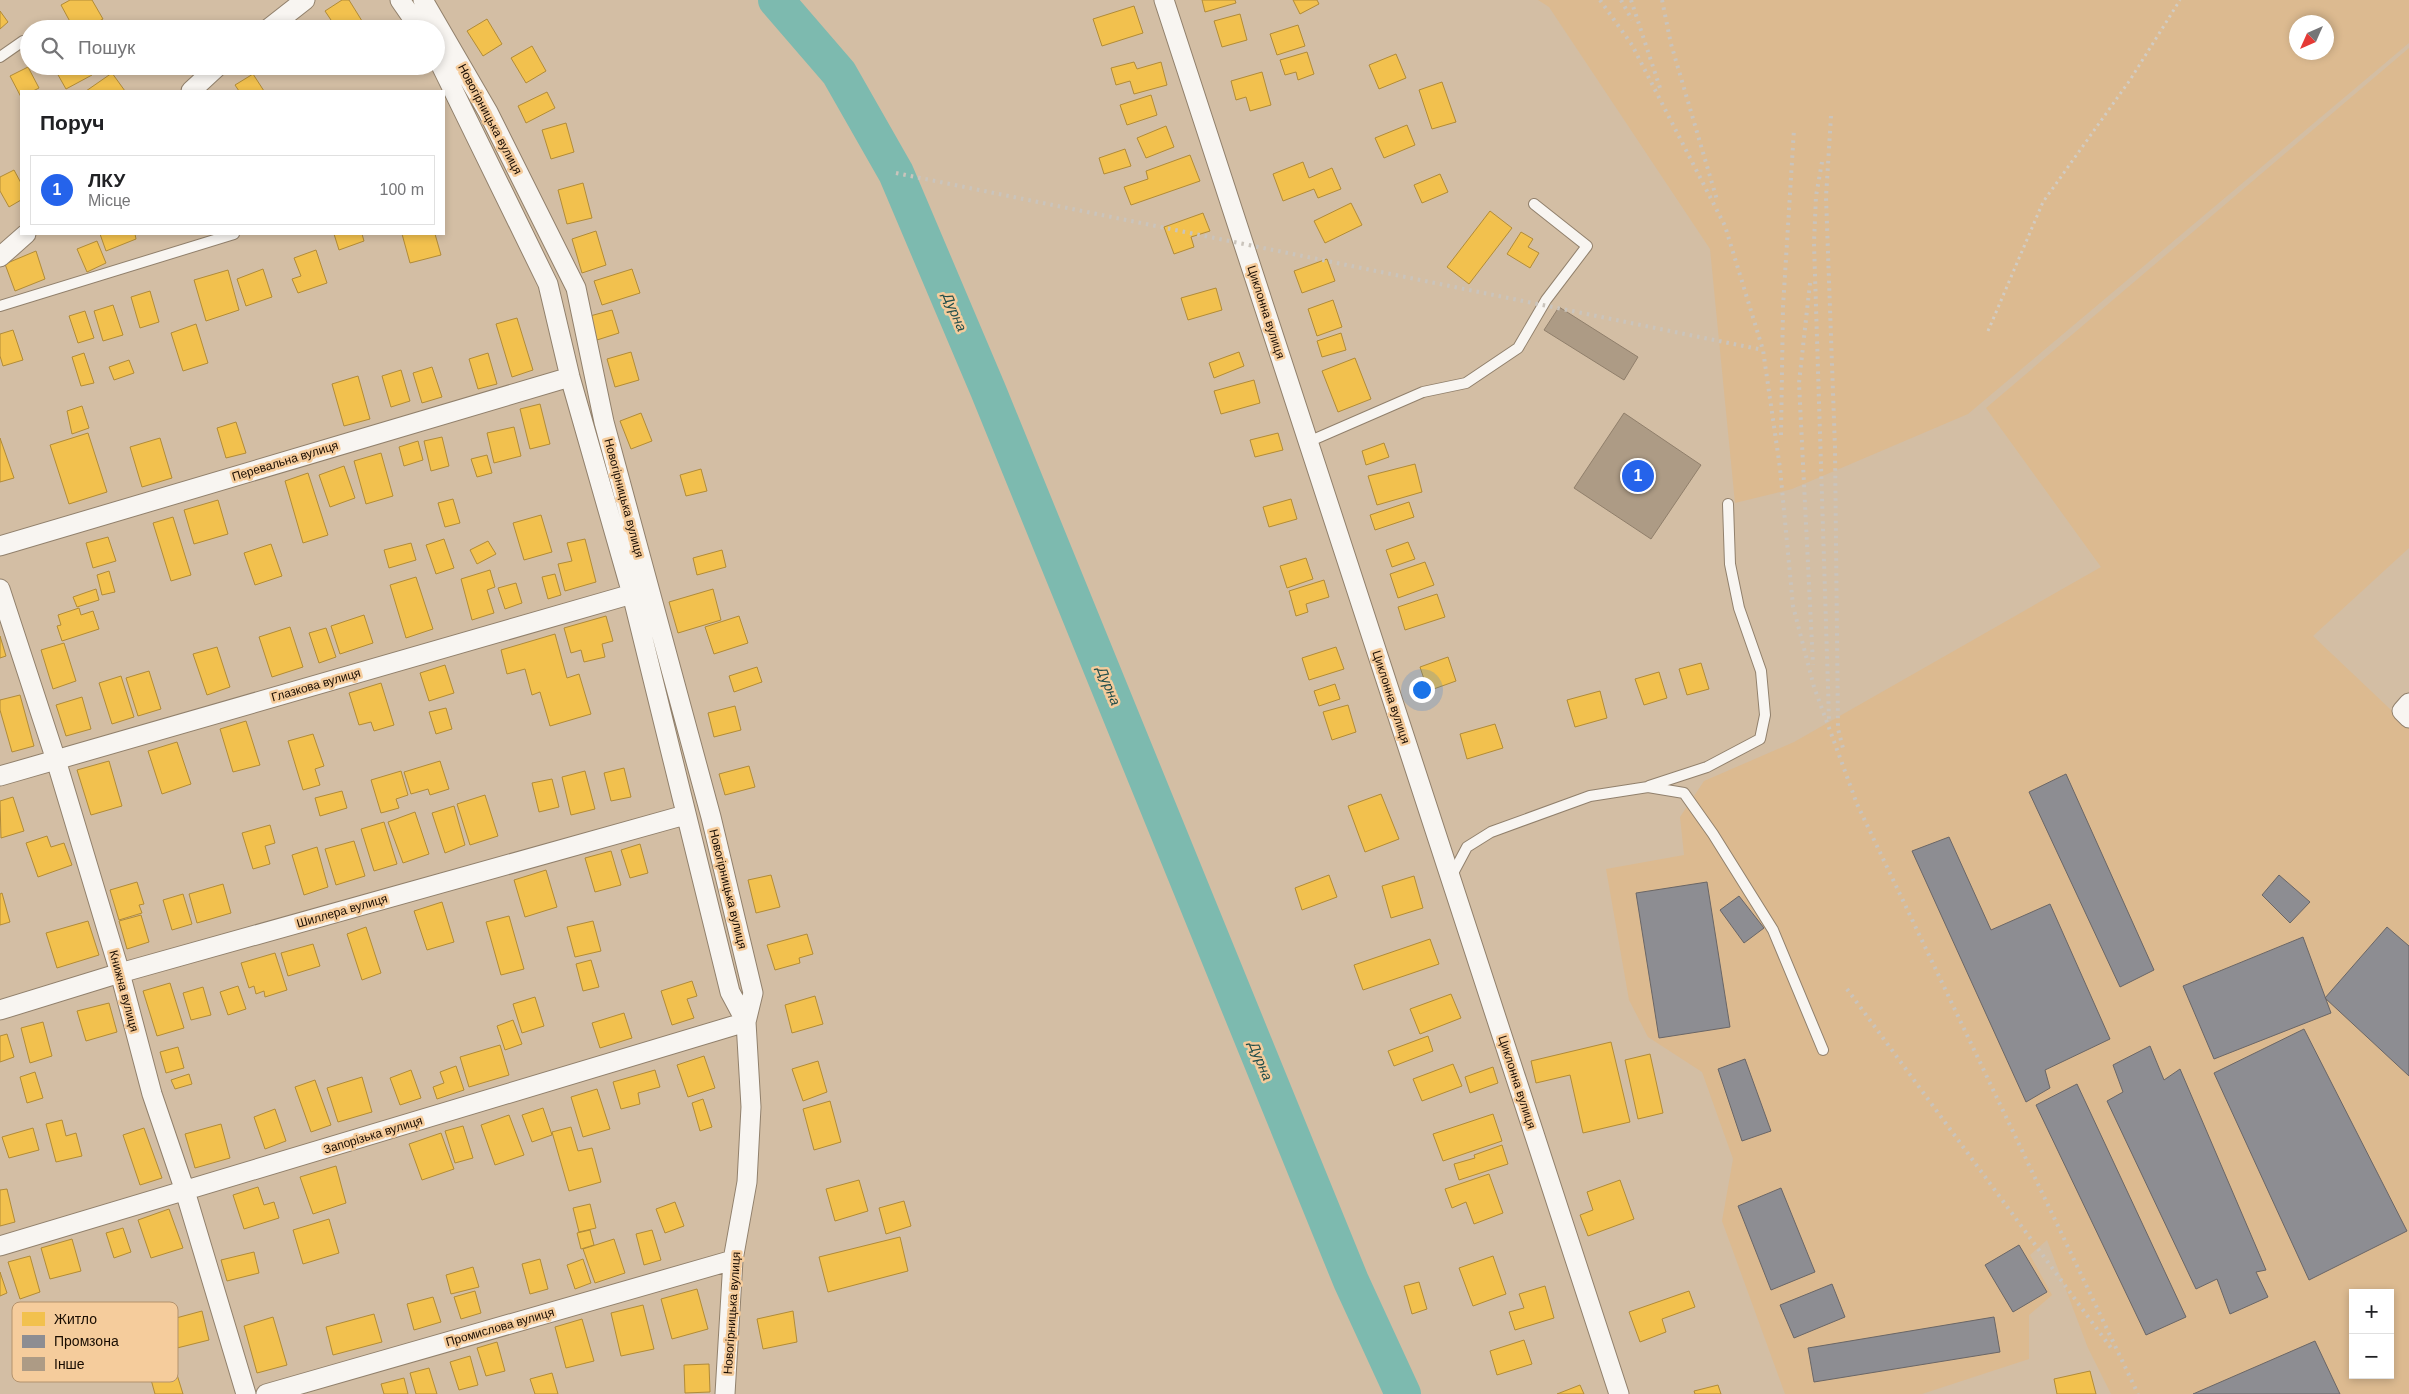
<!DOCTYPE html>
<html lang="uk">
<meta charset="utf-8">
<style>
:root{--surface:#fff;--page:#f2f2f2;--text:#202124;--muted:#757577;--line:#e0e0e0;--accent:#2563eb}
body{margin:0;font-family:Arial,sans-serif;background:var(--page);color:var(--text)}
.controls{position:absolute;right:15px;bottom:15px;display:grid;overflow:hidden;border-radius:0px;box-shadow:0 2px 8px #0003}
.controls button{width:45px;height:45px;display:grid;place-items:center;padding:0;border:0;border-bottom:1px solid var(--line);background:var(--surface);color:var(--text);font:25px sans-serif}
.compass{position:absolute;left:2289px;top:15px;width:45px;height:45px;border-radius:50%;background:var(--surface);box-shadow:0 2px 8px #0003;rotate:225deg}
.you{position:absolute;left:1421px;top:689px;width:18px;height:18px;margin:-12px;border:4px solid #fff;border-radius:50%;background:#1a73e8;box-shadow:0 0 0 8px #1a73e833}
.badge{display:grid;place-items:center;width:32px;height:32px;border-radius:50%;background:var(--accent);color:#fff;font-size:16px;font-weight:700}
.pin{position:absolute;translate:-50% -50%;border:2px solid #fff;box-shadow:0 1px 5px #0006}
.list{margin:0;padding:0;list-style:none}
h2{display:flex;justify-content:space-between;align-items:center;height:65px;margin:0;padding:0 20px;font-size:21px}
h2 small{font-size:16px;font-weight:400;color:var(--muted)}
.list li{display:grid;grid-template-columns:32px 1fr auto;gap:15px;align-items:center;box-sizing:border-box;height:70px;margin:0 10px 10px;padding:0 10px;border:1px solid var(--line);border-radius:0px}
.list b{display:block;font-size:19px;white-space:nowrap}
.list p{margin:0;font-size:16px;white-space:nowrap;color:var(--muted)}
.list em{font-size:16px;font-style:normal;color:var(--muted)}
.icon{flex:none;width:28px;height:28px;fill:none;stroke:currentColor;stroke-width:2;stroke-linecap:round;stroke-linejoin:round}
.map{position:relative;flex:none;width:2409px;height:1394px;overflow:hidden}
.search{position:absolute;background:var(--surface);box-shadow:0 2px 8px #0003;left:20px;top:20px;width:425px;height:55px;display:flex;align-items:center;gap:12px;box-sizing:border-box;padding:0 18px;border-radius:28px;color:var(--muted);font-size:19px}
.panel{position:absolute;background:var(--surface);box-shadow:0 2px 8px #0003;left:20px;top:90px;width:425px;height:145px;border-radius:0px}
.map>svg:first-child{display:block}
</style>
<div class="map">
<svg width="2409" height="1394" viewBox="0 0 2409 1394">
<rect width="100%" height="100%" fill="#d3bea4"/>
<!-- built -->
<path fill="#dcba90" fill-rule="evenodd" d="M1538,0H2409V43L1968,414L1792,489L1735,503L1710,249L1549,7ZM2326,22V52H2296V22Z
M2409,48V548L2313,636L2409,727V1394H2111L2088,1348L2047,1240L2030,1255L2052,1295L2029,1315V1359L1922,1394H1785L1722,1221L1733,1159L1702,1072L1648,1037L1629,1000L1606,869L1684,855L1680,817L1704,781L1794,742L2101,567L1986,408ZM2353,1293H2390V1375H2353Z"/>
<!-- homes -->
<path fill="#f2c14e" stroke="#b18b37" d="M70,0H92L103,19L85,29H74L61,5Z
M342,0H349L367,29H337L325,11Z
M1202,0H1235L1236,3L1205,12Z
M1293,0H1317L1319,4L1300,14Z
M1134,6L1143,33L1102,46L1093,19Z
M0,11L8,22L0,29Z
M1240,14L1247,40L1222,47L1214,21Z
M487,19L502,44L483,56L467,31Z
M1298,25L1305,46L1277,55L1270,34Z
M532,46L546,71L526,83L511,58Z
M1307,52L1314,74L1298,80L1296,72L1285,75L1280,60Z
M1396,54L1406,78L1379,89L1369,65Z
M1134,62L1137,69L1161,62L1167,85L1134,94L1130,81L1116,85L1111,68Z
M53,66H87L92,75L66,89Z
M28,67L39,88L33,91H21V97L10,76Z
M1262,72L1271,105L1250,111L1246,97L1236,100L1231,81Z
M112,73L125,91H86Z
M253,74L264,91H239L235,85Z
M1442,82L1456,122L1432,129L1419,90Z
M547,92L555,108L526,123L518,106Z
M1151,95L1157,115L1127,125L1120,105Z
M566,123L574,152L551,159L542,130Z
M1407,125L1415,145L1384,158L1375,138Z
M1166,126L1174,147L1146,158L1137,138Z
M1125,149L1131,166L1104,174L1099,158Z
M1190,155L1200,181L1131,205L1124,187L1148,179L1146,171Z
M1303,162L1309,178L1332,168L1341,189L1318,198L1314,189L1283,201L1273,174Z
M14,170L21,183V200L9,207L0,191V177Z
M1440,174L1448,192L1422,203L1414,185Z
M583,183L592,218L567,224L558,190Z
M1351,203L1362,225L1325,243L1314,221Z
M1490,211L1512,228L1469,284L1447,267Z
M1203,213L1210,231L1191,237L1194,247L1174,254L1164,227Z
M596,231L606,265L582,273L572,239Z
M1521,232L1533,239L1528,247L1539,253L1530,268L1507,254Z
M100,234H135L136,239L106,251Z
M334,234H362L364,241L339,250Z
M402,234H435L441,255L410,263Z
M97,241L106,263L87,272L77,249Z
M316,250L327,283L298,293L292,279L301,276L294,258Z
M36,251L45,279L15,291L5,264Z
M1327,259L1335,281L1302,293L1294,271Z
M263,269L272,297L246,306L237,279Z
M632,269L640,293L602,305L594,281Z
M228,270L239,310L206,321L194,280Z
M1216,288L1222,310L1188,320L1181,298Z
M150,291L159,322L140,328L131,297Z
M1333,300L1342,327L1317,336L1308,309Z
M113,305L123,335L103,341L94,311Z
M612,310L619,333L597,340L590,316Z
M85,311L94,338L78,343L69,316Z
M517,318L533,370L512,377L496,324Z
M196,324L208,363L183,371L171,333Z
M13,330L23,360L3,366L0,356V334Z
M1341,333L1346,350L1322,357L1317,341Z
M631,352L639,380L615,387L607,359Z
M1239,352L1244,366L1214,378L1209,363Z
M84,353L94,383L81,386L72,357Z
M488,353L497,384L478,389L469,359Z
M1355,358L1371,399L1338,412L1322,371Z
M129,360L134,373L114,380L109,367Z
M432,367L442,397L422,403L413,373Z
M401,370L410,401L391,407L382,376Z
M358,376L370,419L344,426L332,384Z
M1254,380L1260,403L1221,414L1214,391Z
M540,404L550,444L530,449L520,409Z
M82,406L89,428L72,434L67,411Z
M641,413L652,441L631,449L620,421Z
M236,422L246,453L226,458L217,428Z
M514,427L521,456L494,463L487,433Z
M88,433L107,492L69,504L50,445Z
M1278,433L1283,450L1255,457L1250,440Z
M442,437L449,466L431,471L424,441Z
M0,438L14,478L0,482Z
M160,438L172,478L142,487L130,447Z
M418,441L423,460L404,466L399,447Z
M1384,443L1389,457L1366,465L1362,451Z
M381,453L393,496L366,504L354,461Z
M487,455L492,473L477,477L471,459Z
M1415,464L1422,492L1377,505L1368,476Z
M344,466L355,498L330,507L319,475Z
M701,469L707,491L686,496L680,475Z
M308,473L328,535L303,543L285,481Z
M453,499L460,523L445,527L438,503Z
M1291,499L1297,519L1269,527L1263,507Z
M218,500L228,534L194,544L184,510Z
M1409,502L1414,517L1375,530L1370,515Z
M541,515L552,552L524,560L513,523Z
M173,517L191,575L171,581L153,523Z
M108,537L116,561L93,568L86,543Z
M444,539L454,568L436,574L426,545Z
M585,539L596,582L565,591L558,564L572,561L567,543Z
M488,541L496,554L477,564L470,550Z
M1408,542L1415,559L1392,567L1386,550Z
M411,543L416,560L389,568L384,550Z
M271,544L282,576L255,585L244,553Z
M722,550L726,567L697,575L693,558Z
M1306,558L1313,579L1287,588L1280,566Z
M1425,562L1434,585L1398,598L1390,574Z
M490,570L495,587L487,590L494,613L472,620L461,579Z
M109,571L115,592L102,595L97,575Z
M555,574L561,595L548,599L542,577Z
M416,577L433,629L406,638L390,585Z
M1324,580L1329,597L1306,604L1308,612L1296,616L1289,591Z
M516,583L522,603L505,609L498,588Z
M96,589L99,600L77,607L73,597Z
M713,589L721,620L678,633L669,602Z
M1437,594L1445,617L1405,630L1398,607Z
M79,608L81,615L93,611L99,629L62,641L57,626L61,625L58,615Z
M364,615L373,643L340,654L331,626Z
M606,616L613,641L602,644L605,657L584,662L581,650L571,653L564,628Z
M739,616L748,643L714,654L705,627Z
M290,627L303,667L272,677L259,637Z
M326,628L336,657L319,663L309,633Z
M555,634L567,678L579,674L591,714L550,726L540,692L532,695L525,669L507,674L501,650Z
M0,636L6,656L0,658Z
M64,643L76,681L53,689L41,650Z
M217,647L230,687L207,695L193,654Z
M1336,647L1344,669L1309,680L1302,658Z
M1448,657L1456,681L1428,691L1420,667Z
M1701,663L1709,689L1687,695L1679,669Z
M445,665L454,693L429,701L420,673Z
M757,667L762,682L734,692L729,676Z
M149,671L161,709L138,716L126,678Z
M1659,672L1667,698L1644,705L1635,679Z
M121,676L134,717L112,724L99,683Z
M381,683L394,725L374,731L371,722L359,725L349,693Z
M1335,684L1340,699L1319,706L1314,691Z
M1600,691L1607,718L1575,727L1567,700Z
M20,695L34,746L12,752L0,710V700Z
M82,697L91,729L66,736L56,705Z
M1348,705L1356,732L1332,740L1323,712Z
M735,706L741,730L714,737L708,713Z
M446,708L452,729L436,734L429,712Z
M246,721L260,765L233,772L220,729Z
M1495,724L1503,748L1467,759L1460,734Z
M313,734L324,766L315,769L320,785L303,790L288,741Z
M177,742L191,784L162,794L148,751Z
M109,761L122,806L91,815L77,770Z
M440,761L449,789L430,795L428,789L411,794L404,772Z
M749,766L755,787L725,795L719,774Z
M624,768L631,797L611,801L604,773Z
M401,771L408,795L396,799L399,808L381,813L371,780Z
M585,771L595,809L571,815L562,777Z
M552,779L559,807L539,812L532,783Z
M342,791L347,808L320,816L315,798Z
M1381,794L1399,839L1365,852L1348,806Z
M485,795L498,836L470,845L457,804Z
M13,797L24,831L1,838L0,801Z
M454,806L465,845L445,853L432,813Z
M415,812L429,854L403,863L388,822Z
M384,822L397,864L374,871L361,829Z
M270,825L275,843L265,846L270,864L253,869L242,833Z
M47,836L51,847L64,843L72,865L38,877L26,843Z
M354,841L365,876L336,885L325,849Z
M640,844L648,873L630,878L621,850Z
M317,847L328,887L304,895L292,855Z
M611,851L621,885L595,892L585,858Z
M546,870L557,907L525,917L514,880Z
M771,875L780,907L756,913L748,880Z
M1329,875L1337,897L1302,910L1295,888Z
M1414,876L1423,908L1391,918L1382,886Z
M137,882L144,904L139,905L142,913L119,920L110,890Z
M223,884L231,913L197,923L189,894Z
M2,893L10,922L0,925V894Z
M183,894L192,924L172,930L163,900Z
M442,902L454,942L427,950L414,911Z
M141,915L149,942L127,949L119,921Z
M509,916L524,969L501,975L486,922Z
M88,921L99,955L57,968L46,933Z
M593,921L601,951L575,957L567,927Z
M366,927L381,973L362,980L347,934Z
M807,934L813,954L799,958L800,963L775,970L767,945Z
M1430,939L1439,964L1363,990L1354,965Z
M313,944L320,966L288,976L281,953Z
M275,953L287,990L265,997L264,991L256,994L254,986L249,988L241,963Z
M591,960L599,987L583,991L576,964Z
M692,981L697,996L687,999L694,1018L672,1025L661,991Z
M170,983L184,1028L157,1036L143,991Z
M238,986L246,1009L228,1015L220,992Z
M203,987L211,1015L191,1020L183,993Z
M1451,994L1461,1018L1420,1034L1410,1009Z
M815,996L823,1024L792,1033L785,1005Z
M535,997L544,1026L522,1033L513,1004Z
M109,1003L117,1032L86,1041L77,1011Z
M624,1013L632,1038L600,1048L592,1023Z
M513,1020L522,1044L505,1050L497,1026Z
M43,1022L52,1056L30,1063L21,1028Z
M7,1034L14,1057L0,1062V1036Z
M1428,1036L1433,1051L1394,1066L1388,1051Z
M1611,1042L1630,1122L1583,1133L1570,1075L1536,1083L1531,1061Z
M500,1045L509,1075L469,1087L460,1057Z
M178,1047L184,1068L166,1073L160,1052Z
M1650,1054L1663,1113L1638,1119L1625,1060Z
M704,1056L715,1088L688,1097L677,1065Z
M818,1061L827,1092L803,1101L792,1069Z
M1453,1064L1462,1086L1422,1101L1413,1079Z
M456,1066L464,1090L437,1099L433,1087L444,1083L440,1072Z
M1493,1067L1498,1083L1470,1093L1465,1077Z
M411,1070L421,1098L400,1105L390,1078Z
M655,1070L660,1087L638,1093L640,1104L621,1109L613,1082Z
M35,1072L43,1098L27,1103L20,1077Z
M189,1074L192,1084L175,1089L171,1080Z
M362,1077L372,1112L338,1122L327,1088Z
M315,1080L331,1125L311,1132L295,1087Z
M597,1089L610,1129L583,1137L571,1097Z
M703,1099L712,1127L700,1131L692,1103Z
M830,1101L841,1142L814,1150L803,1109Z
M543,1108L552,1135L532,1142L522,1115Z
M275,1109L286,1141L265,1149L254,1117Z
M1493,1114L1502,1141L1443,1161L1433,1134Z
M509,1115L524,1155L495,1165L481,1125Z
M62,1120L66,1136L76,1133L82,1156L56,1162L46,1124Z
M221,1124L230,1158L195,1168L185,1134Z
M463,1126L473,1158L455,1163L445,1131Z
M571,1127L578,1151L592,1148L601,1182L569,1191L552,1132Z
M33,1128L39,1150L9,1158L2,1137Z
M144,1128L162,1178L140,1185L123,1135Z
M441,1133L454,1169L422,1180L409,1144Z
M1502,1145L1508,1164L1459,1180L1454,1164L1475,1158L1474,1155Z
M336,1166L346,1203L313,1214L300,1177Z
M1489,1174L1503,1213L1474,1224L1466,1202L1452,1208L1445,1189Z
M859,1180L868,1211L835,1221L826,1189Z
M1620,1180L1634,1219L1588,1236L1580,1215L1593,1210L1587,1192Z
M258,1187L264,1205L274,1202L279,1218L244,1229L233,1195Z
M7,1189L15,1222L0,1226V1190Z
M904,1201L911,1226L886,1234L879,1208Z
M675,1202L684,1226L665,1233L656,1209Z
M590,1204L596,1228L579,1232L573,1208Z
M169,1209L183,1248L151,1258L138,1220Z
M329,1219L339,1253L303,1264L293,1230Z
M123,1228L131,1252L114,1258L106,1233Z
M590,1230L594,1245L581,1249L577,1233Z
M652,1230L661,1260L644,1265L636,1234Z
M900,1237L908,1271L828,1292L819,1257Z
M72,1239L81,1271L50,1279L41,1248Z
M614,1239L625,1273L595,1283L583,1249Z
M254,1252L259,1273L227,1281L221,1260Z
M30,1256L40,1292L20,1299L8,1262Z
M1493,1256L1506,1294L1473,1306L1459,1268Z
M540,1259L548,1289L530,1294L522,1264Z
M583,1259L591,1283L575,1289L567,1265Z
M473,1267L479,1287L451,1294L446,1275Z
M0,1272L7,1293L0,1296Z
M1419,1282L1427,1309L1412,1314L1404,1286Z
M1545,1286L1554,1318L1515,1330L1509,1312L1524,1308L1519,1294Z
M697,1289L708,1329L672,1339L661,1299Z
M475,1291L481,1313L461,1319L454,1297Z
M1689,1291L1695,1307L1662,1319L1666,1332L1640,1342L1629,1312Z
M433,1297L441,1322L414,1330L407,1304Z
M643,1305L654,1349L621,1356L611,1313Z
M202,1311L209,1340L173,1349L165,1321Z
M793,1311L797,1342L763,1349L757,1319Z
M374,1314L382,1342L333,1355L326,1327Z
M273,1317L287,1365L257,1373L244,1326Z
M582,1319L594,1361L566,1368L555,1327Z
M1524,1340L1532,1364L1497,1375L1490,1351Z
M497,1342L505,1371L486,1376L477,1348Z
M470,1356L478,1385L459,1390L450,1362Z
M709,1364L710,1392L685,1393L684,1365Z
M175,1368L183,1394H155L150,1376Z
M429,1368L437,1394H416L410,1373Z
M2090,1371L2096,1394H2057L2054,1379Z
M552,1373L558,1394H535L530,1379Z
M404,1378L408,1394H384L381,1384Z
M1580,1385L1584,1394H1557Z
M1718,1385L1721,1394H1695L1694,1391Z"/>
<!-- industry -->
<path fill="#8d8d92" stroke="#6a6666" d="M2066,774L2154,970L2120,987L2029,792Z
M1949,837L1991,930L2050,904L2110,1039L2045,1070L2050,1088L2026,1102L1912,851Z
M2279,875L2310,902L2290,923L2262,895Z
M1707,882L1730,1027L1659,1038L1636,893Z
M1739,896L1764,928L1744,943L1720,910Z
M2387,927L2409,946V1076L2325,998Z
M2303,937L2331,1013L2214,1059L2183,986Z
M2304,1029L2407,1231L2309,1280L2214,1073Z
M2150,1046L2164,1080L2180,1069L2266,1270L2256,1272L2268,1297L2230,1314L2217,1279L2196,1289L2107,1101L2123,1092L2113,1065Z
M1745,1059L1771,1131L1742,1141L1718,1069Z
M2077,1084L2186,1317L2146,1335L2036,1105Z
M1781,1188L1815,1272L1771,1290L1738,1206Z
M2019,1245L2047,1292L2013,1312L1985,1265Z
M1832,1284L1845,1317L1794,1338L1780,1305Z
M1994,1317L2000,1352L1814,1382L1808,1348Z
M2315,1341L2340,1394H2193Z"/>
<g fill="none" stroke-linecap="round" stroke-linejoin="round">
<!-- river -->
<path stroke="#7dbaaf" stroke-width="36" d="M776,0L839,73L896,173L988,390L1351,1281L1403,1394"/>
</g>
<!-- building -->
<path fill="#ad9b85" stroke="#907f6b" d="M1559,307L1638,357L1624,380L1544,330Z
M1624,413L1701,465L1651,539L1574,488Z"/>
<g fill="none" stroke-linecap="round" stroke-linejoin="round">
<defs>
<path id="lane" d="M0,57L23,41
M0,306L234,234
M1308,442L1423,392L1466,383L1518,348L1546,300L1587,246L1534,204
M1649,786L1707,767L1760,739L1765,715L1761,671L1739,608L1730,564L1728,504
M1451,877L1467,847L1491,832L1590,796L1648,787L1684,793L1713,834L1773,930L1823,1050"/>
<path id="street" d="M400,0L420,29
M423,0L488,112L576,288L604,422L711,817L753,993L746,1022L751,1107L747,1182L733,1260L725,1394
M1164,0L1619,1394
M268,29L305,0
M191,91L218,66
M0,257L26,234
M0,546L570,377
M0,589L56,760L120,973L152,1094L185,1191L246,1394
M2409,703L2402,711L2409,718
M0,776L632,594
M0,1010L120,973L685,815
M0,1246L746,1022L730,992L632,594L570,377L548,284L436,55
M266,1394L733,1260"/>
</defs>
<!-- lane casing -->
<use href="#lane" stroke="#91806c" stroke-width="12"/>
<!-- street casing -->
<use href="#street" stroke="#91806c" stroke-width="21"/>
<!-- path -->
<path stroke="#d2ccc3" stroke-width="3" stroke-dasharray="2.5 4" stroke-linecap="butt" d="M1988,331L2043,202L2130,80L2180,0"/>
<!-- lane -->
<use href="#lane" stroke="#f8f5f1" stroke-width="10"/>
<!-- street -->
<use href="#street" stroke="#f8f5f1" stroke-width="19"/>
<!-- rail -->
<path stroke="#cac4bc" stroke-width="4" stroke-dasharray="2.5 5" stroke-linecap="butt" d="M1600,0L1632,45L1725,226L1763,350L1780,468L1793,606L1814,687L1857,804L2138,1394
M1621,0L1632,20
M1631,0L1661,91
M1662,0L1671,44L1717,200
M1831,116L1826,197L1835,448L1838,729L1844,752
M1822,162L1816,196L1814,243L1829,719
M896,173L1763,350
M1810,283L1799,383L1813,665
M1781,435L1783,307L1794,129
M1847,989L2111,1348"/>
</g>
<g text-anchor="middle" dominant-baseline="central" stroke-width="5" stroke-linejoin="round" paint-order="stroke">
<!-- street labels -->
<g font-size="12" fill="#190c00" stroke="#f5cc9c">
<text transform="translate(490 119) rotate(62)">Новогірницька вулиця</text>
<text transform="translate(1266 312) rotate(72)">Циклонна вулиця</text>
<text transform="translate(285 461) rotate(-17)">Перевальна вулиця</text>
<text transform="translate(624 498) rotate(75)">Новогірницька вулиця</text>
<text transform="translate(316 685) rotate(-16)">Глазкова вулиця</text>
<text transform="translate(1391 697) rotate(72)">Циклонна вулиця</text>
<text transform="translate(728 889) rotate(76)">Новогірницька вулиця</text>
<text transform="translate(342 911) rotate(-16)">Шиллера вулиця</text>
<text transform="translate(124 991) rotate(75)">Книжна вулиця</text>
<text transform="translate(1517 1082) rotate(72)">Циклонна вулиця</text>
<text transform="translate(373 1135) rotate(-17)">Запорізька вулиця</text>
<text transform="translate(732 1313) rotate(-86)">Новогірницька вулиця</text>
<text transform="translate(500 1327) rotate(-16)">Промислова вулиця</text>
</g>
<!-- water labels -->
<g font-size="14" font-style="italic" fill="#224e4b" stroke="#f5cc9c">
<text transform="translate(955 312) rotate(67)">Дурна</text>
<text transform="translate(1109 686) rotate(68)">Дурна</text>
<text transform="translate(1261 1061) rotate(68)">Дурна</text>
</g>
</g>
<!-- legend -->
<rect x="12" y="1302" width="166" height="80" rx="8" fill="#f5cc9c" stroke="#b3926d" stroke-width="1"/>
<rect x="22" y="1312" width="23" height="14" fill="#f2c14e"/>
<rect x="22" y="1335" width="23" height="13" fill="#8d8d92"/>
<rect x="22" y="1357" width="23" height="14" fill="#ad9b85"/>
<g font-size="14" fill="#190c00">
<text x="54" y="1324">Житло</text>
<text x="54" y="1346">Промзона</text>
<text x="54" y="1369">Інше</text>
</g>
</svg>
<div class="controls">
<button>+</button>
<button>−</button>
</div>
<svg class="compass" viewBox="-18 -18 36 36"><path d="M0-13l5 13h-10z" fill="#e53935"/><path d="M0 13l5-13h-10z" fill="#757577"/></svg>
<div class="you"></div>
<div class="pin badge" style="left:1638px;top:476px">1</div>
<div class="search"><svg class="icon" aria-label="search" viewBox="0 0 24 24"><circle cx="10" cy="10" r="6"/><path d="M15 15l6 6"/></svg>Пошук</div>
<section class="panel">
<h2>Поруч<small></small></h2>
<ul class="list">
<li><span class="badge">1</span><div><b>ЛКУ</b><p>Місце</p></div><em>100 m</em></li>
</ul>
</section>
</div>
